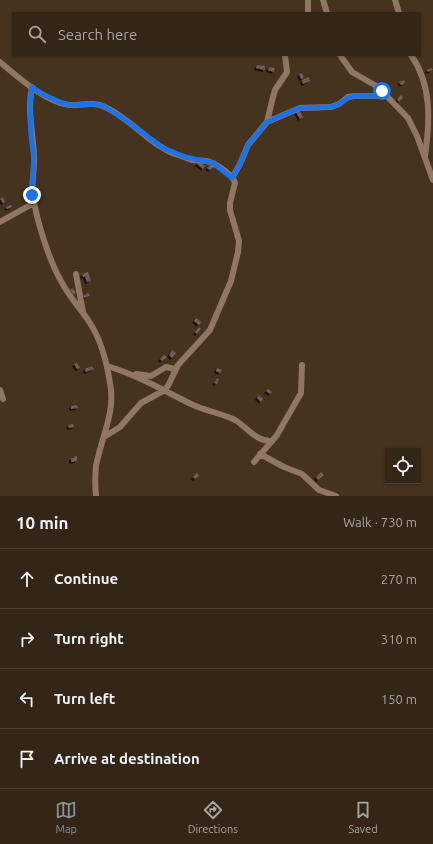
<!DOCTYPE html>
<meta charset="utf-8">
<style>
:root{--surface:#342617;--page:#3c2e20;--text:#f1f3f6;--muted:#a9a5a1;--line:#4e4336;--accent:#8c9099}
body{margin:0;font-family:Ubuntu,sans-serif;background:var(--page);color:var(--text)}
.controls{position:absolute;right:12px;bottom:12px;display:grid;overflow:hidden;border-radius:0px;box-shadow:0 1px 3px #0004}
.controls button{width:36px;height:36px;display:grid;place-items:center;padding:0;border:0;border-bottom:1px solid var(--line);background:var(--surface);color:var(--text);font:20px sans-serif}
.stop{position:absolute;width:12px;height:12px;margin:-9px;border:3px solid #1a73e8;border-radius:50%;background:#fff}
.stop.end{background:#1a73e8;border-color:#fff;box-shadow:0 1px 4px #0008}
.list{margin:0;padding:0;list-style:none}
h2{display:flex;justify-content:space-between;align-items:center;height:52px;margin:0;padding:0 16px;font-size:17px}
h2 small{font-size:13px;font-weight:400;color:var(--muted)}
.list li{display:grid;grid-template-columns:26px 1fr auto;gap:12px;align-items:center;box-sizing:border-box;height:60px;padding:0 16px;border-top:1px solid var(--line)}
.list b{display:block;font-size:15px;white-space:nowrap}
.list em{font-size:13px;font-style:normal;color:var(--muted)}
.icon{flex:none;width:22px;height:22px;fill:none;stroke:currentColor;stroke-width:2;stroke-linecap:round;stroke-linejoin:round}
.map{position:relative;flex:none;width:433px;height:496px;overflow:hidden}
.search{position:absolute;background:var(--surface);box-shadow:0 1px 3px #0004;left:12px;right:12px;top:12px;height:44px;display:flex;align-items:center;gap:10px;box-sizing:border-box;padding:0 14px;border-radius:0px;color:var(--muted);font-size:15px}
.sheet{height:292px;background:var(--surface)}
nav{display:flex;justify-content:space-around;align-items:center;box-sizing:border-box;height:56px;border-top:1px solid var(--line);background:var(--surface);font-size:11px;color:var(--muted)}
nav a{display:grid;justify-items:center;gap:2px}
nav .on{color:var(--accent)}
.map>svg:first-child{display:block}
</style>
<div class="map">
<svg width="433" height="496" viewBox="0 0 433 496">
<defs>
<pattern id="building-hatch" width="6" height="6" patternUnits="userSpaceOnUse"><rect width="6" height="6" fill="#735551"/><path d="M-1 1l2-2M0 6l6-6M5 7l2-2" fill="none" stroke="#866c68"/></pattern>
<filter id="shadow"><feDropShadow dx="-2" dy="2" stdDeviation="0" flood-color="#0009"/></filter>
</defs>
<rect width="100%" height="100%" fill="#45331f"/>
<!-- building -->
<path fill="url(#building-hatch)" filter="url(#shadow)" d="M257,65L265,66V70L256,68Z
M269,67L275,68L274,72L268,70Z
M431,68L433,70L428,72L427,70Z
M302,73L304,78L301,79L299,74Z
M309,77L310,81L303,84L302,80Z
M404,80L405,83L401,85L399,82Z
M401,95L403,98L399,102L397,99Z
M299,110L303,117L300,119L296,112Z
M199,161L205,166L203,169L197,164Z
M211,164L214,167L210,170L207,168Z
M3,197L5,202L3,203L0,199Z
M11,205L12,207L7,209L6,207Z
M88,272L91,281L87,282L85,276L83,277L82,274Z
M72,288L76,292L74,295L70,290Z
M88,293L90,295L85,298L83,296Z
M196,318L201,322L199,325L194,321Z
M199,327L201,329L197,334L195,332Z
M172,350L176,353L172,358L169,355Z
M164,355L167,357L162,361L160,359Z
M77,363L80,368L77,369L74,364Z
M92,366L94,369L86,372L85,369Z
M217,368L222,370L220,373L216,371Z
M217,378L219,379L217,384L214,383Z
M268,389L272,392L270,394L266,391Z
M259,395L263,399L261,402L257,398Z
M77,405L78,408L71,409V406Z
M73,424L74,427L69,428L68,425Z
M74,456H77V461L71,462V458H75Z
M321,472L324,475L318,480L316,477Z
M197,473L199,476L195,479L193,477Z"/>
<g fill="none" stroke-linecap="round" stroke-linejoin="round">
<!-- street -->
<path stroke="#8f7665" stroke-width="6" d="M323,0L327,13
M395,0L399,13
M308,13V0
M340,55L352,72L378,87L408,118L417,136L433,180
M411,55C432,85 430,121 425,156
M0,62C18,77 44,101 69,105C81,106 93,101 105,107C131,119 149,144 175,154C181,156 187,158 192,160C198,161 205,160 210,162C218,165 233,175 235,183L230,203V210L239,241L238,252L231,281L210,330L178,365L169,384L165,390L141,403L120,427L104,437
M32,87C27,110 33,133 34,156C35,169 31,182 33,195C36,219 49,260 61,281C69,297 81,309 90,323C101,340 107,364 110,383C116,412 101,438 96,466C95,476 95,486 96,496
M267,122L300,108L331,107L339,104L348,97L354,96H386
M232,178L240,164L248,145L267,122L272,101L275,90L287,72L285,55
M0,222L34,203
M76,274L83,312
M107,366C137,375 163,390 191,404C205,411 221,413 235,420C247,427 256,442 272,441L277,435L301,393L302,365
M136,374L151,376L166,367L175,369
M0,390L3,399
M260,454L284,467L302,474L319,490L336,496
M254,462L272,441"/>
</g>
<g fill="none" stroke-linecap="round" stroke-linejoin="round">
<!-- route -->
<path stroke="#1a73e8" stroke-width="5" d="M32,195L34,157L31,136L30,104L32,87L42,94L62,103L70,105L98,104L105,107L124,119L163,148L185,157L213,163L232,178L240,164L248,145L267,122L300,108L331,107L339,104L348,98L354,96H386L382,91"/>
</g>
</svg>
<div class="controls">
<button><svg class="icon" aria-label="locate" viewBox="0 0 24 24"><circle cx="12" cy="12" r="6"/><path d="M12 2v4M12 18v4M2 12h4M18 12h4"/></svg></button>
</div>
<div class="stop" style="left:382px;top:91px"></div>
<div class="stop end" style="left:32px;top:195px"></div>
<div class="search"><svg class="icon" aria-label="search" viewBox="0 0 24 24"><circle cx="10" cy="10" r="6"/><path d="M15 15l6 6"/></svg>Search here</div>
</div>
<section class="sheet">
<h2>10 min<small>Walk · 730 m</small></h2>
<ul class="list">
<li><svg class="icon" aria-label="ahead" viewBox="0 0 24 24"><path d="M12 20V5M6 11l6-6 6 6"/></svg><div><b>Continue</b></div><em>270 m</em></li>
<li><svg class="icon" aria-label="right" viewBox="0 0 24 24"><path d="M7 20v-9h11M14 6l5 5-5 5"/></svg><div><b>Turn right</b></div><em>310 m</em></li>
<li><svg class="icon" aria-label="left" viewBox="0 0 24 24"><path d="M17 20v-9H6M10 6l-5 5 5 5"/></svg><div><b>Turn left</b></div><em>150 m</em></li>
<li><svg class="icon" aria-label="arrive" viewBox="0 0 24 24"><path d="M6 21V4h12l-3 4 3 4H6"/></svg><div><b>Arrive at destination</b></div></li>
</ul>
</section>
<nav>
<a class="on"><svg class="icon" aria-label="map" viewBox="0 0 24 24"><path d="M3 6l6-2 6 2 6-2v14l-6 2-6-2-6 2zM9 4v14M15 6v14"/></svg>Map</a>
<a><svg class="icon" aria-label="directions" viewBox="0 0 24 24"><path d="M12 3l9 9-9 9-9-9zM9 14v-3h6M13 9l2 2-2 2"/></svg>Directions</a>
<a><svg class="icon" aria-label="saved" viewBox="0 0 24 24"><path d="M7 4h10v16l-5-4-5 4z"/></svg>Saved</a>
</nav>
